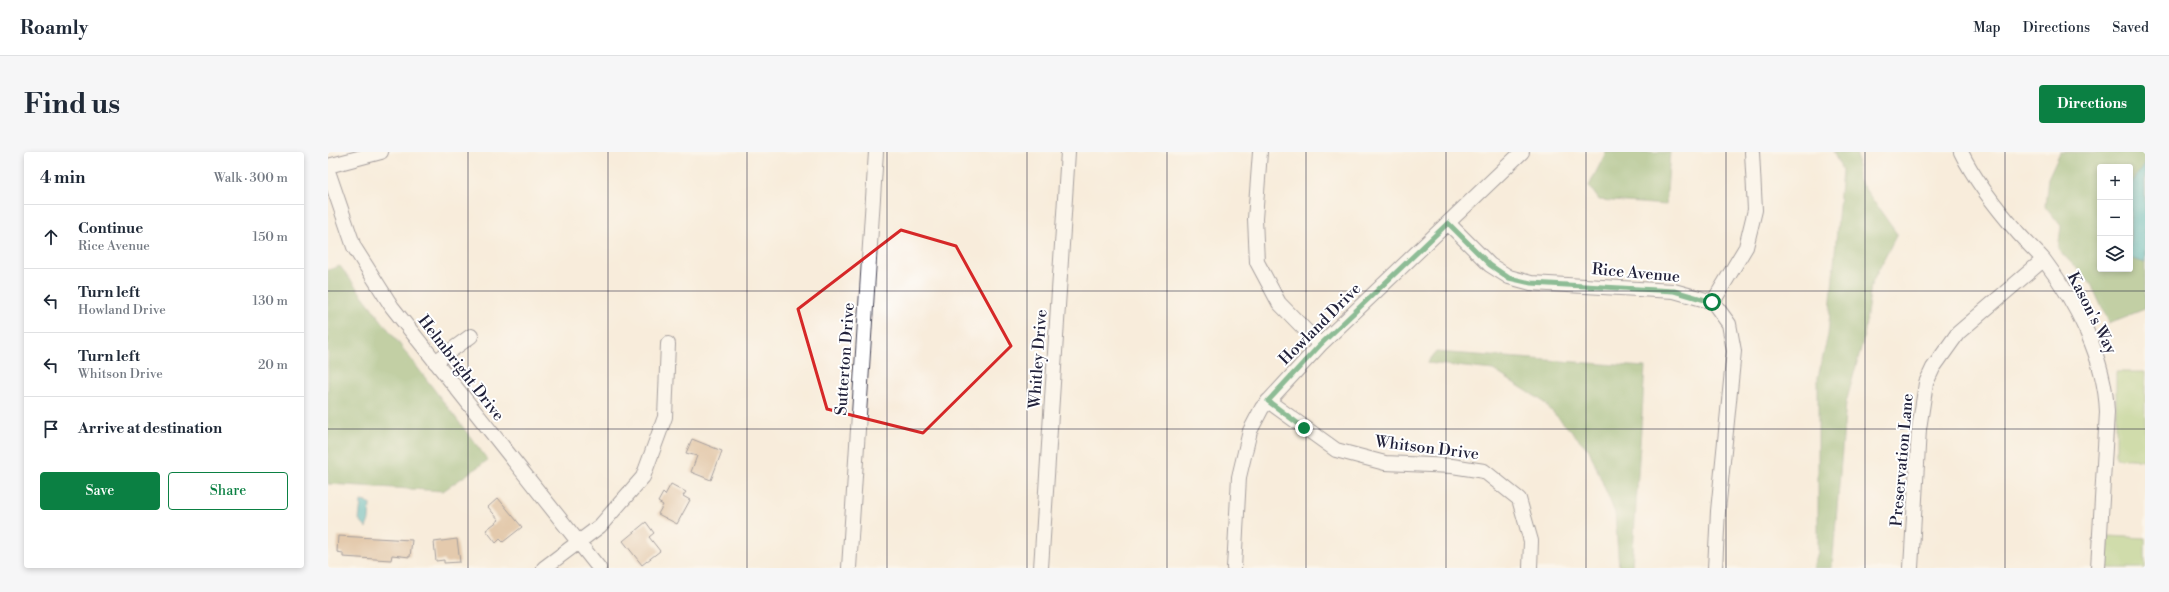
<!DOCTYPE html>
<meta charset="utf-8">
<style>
:root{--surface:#fff;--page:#f6f6f7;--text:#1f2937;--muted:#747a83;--line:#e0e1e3;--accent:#0b8043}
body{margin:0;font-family:"Libre Bodoni",serif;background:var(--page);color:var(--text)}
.controls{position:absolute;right:12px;top:12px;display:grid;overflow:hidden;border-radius:4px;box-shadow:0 2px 6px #0003}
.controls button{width:36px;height:36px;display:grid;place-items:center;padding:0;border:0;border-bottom:1px solid var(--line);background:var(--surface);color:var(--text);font:20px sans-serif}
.stop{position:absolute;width:12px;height:12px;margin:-9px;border:3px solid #0b8043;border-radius:50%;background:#fff}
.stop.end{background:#0b8043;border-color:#fff;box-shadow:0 1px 4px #0008}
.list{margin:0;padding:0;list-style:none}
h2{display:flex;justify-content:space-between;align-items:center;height:52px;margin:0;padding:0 16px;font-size:17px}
h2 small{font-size:13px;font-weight:400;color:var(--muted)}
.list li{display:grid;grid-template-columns:26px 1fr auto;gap:12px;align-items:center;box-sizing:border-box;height:64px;padding:0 16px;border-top:1px solid var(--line)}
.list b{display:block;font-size:15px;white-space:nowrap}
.list p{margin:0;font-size:13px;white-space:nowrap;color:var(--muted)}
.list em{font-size:13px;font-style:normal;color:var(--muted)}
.actions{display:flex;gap:8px;padding:12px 16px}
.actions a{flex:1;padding:9px 0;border:1px solid var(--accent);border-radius:4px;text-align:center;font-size:14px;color:var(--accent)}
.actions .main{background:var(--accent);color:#fff}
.icon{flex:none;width:22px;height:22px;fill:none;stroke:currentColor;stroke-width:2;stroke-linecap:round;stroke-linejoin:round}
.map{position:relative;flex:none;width:1817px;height:416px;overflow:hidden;border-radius:4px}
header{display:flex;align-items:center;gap:24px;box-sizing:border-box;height:56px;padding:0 20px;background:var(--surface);border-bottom:1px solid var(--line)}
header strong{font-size:19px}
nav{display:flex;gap:22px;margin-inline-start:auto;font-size:14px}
.intro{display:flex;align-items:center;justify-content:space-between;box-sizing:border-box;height:96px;padding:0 24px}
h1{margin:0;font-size:28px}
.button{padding:10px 18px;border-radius:4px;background:var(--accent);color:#fff;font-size:14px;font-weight:700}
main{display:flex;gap:24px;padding:0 24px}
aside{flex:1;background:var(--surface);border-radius:4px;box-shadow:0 2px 6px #0003}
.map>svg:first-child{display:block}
</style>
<header>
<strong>Roamly</strong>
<nav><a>Map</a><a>Directions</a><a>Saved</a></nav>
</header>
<div class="intro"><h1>Find us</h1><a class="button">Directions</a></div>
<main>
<aside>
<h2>4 min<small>Walk · 300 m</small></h2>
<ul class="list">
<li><svg class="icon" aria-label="ahead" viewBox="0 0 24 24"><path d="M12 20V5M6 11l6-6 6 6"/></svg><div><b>Continue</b><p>Rice Avenue</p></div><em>150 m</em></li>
<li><svg class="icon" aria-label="left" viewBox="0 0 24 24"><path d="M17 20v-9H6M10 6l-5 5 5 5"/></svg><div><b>Turn left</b><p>Howland Drive</p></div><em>130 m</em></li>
<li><svg class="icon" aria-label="left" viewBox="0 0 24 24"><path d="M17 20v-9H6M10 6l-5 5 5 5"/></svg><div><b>Turn left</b><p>Whitson Drive</p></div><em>20 m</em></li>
<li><svg class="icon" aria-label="arrive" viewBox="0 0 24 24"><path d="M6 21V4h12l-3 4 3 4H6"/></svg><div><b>Arrive at destination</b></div></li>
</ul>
<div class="actions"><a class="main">Save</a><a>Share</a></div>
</aside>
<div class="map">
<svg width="1817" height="416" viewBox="0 0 1817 416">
<rect width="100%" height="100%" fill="#fff"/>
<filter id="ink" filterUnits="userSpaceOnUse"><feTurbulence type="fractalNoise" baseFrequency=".025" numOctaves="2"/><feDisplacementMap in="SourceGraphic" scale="8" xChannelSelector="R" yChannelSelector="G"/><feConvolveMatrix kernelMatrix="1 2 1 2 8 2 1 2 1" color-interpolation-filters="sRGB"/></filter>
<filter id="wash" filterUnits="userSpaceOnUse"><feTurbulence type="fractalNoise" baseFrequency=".012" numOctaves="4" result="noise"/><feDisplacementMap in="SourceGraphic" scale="16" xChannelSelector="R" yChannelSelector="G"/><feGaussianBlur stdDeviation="0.9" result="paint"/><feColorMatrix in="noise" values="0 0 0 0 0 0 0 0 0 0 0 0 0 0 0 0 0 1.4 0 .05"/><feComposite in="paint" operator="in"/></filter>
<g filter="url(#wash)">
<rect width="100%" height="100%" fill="#f8ecdb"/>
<!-- green -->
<path fill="#a0c772" stroke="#617456" d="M1788,220H1817V308L1788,306Z
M1781,384L1817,386V416H1779Z"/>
<!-- forest -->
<path fill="#80ac64" stroke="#516750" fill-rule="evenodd" d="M1278,0H1342L1338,53L1271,48L1261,34Z
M1505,0H1529L1530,27L1569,82L1543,133L1536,185L1518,251L1504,416H1485L1490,400V225L1500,183L1514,18Z
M1732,0H1817V157L1781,171L1763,132L1730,97L1733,74L1717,54L1720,26ZM1772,15H1802V117H1772Z
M12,114L160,308L115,339L0,332V118Z
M1108,200L1317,215L1304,416H1291L1287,361L1261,298L1213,248L1165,218L1099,211Z"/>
<!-- water -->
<path fill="#48b7bf" stroke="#356c7d" d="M1817,11V111L1802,106V34Z
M33,349L40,350L42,352L41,368L38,376L31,368Z"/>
<g id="blocks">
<!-- building -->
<path fill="#cca177" d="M364,287L394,299L383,328L363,320L369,304L358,301Z
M343,332L358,340L355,344L362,348L349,372L330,362L335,353L330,350L335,341L337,343Z
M170,346L194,375L175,390L172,387L168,391L158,378L171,368L160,355Z
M318,370L326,381L321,385L332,399L314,413L295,389Z
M10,384L84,388L82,405L64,403L63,408L15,405V401L9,400Z
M129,387L132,410L116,411V408L108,409L106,390Z"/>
</g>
</g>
<g filter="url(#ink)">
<use href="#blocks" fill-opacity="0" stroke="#424053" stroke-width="1"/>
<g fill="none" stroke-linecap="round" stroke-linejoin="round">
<defs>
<path id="minor" d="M932,0L927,67L929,110L951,151L992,193
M1633,0C1647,29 1670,58 1691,82C1699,91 1708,99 1716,108C1748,150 1777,206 1779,260L1770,416
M0,14L53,0
M0,19L26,95L64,155L271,416
M1120,71L1162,113L1181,125L1203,131L1346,139L1385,150L1401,172L1406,199L1390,359L1387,416
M1385,150L1418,95L1427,58L1424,0
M107,210L143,184
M940,249L1008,298L1057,311L1124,314L1156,319L1191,347L1203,389L1202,416
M216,416L272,374L315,325L337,265L340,192
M521,416L548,0
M713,416L740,0
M906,416L911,325L922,279L934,256L992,193L1194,0
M1583,416L1591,277L1598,231L1605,216L1630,181L1715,108"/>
</defs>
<!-- minor casing -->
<use href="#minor" stroke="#424053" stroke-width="16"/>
<!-- minor -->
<use href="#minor" stroke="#fff" stroke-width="14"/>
</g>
</g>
<g fill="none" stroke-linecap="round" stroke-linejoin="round" filter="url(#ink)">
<!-- route -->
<path stroke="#0b8043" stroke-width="5" d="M976,276L940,249L992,193L1120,71L1162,113L1181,126L1203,131L1346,139L1384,150"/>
</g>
<!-- marked area -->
<path d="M0 0H1817V416H0ZM573,78L628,94L683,194L595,281L499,257L470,157Z" fill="#f8ecdb" fill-opacity=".55" fill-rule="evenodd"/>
<path fill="none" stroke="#d62828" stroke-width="3" stroke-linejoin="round" d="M573,78L628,94L683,194L595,281L499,257L470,157Z"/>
<!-- grid -->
<path fill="none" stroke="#22223b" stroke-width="1" stroke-opacity="0.55" d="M140,0V416M280,0V416M419,0V416M559,0V416M699,0V416M839,0V416M978,0V416M1118,0V416M1258,0V416M1398,0V416M1537,0V416M1677,0V416M0,139H1817M0,277H1817"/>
<g text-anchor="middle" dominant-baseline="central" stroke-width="4" stroke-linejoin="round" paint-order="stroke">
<!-- street labels -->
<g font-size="16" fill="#22223b" stroke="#fff">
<text transform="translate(1308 121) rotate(5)">Rice Avenue</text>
<text transform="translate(1764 161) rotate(63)">Kason's Way</text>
<text transform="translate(992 172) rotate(-45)">Howland Drive</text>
<text transform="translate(517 207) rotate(-86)">Sutterton Drive</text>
<text transform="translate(710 207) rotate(-86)">Whitley Drive</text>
<text transform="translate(133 216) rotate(52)">Helmbright Drive</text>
<text transform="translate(1099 296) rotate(7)">Whitson Drive</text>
<text transform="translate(1574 308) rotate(-85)">Preservation Lane</text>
</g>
</g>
</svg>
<div class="controls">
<button>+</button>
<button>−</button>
<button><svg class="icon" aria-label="layers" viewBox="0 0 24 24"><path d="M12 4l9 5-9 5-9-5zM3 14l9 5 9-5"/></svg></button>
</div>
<div class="stop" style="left:1384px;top:150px"></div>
<div class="stop end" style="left:976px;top:276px"></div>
</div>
</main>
